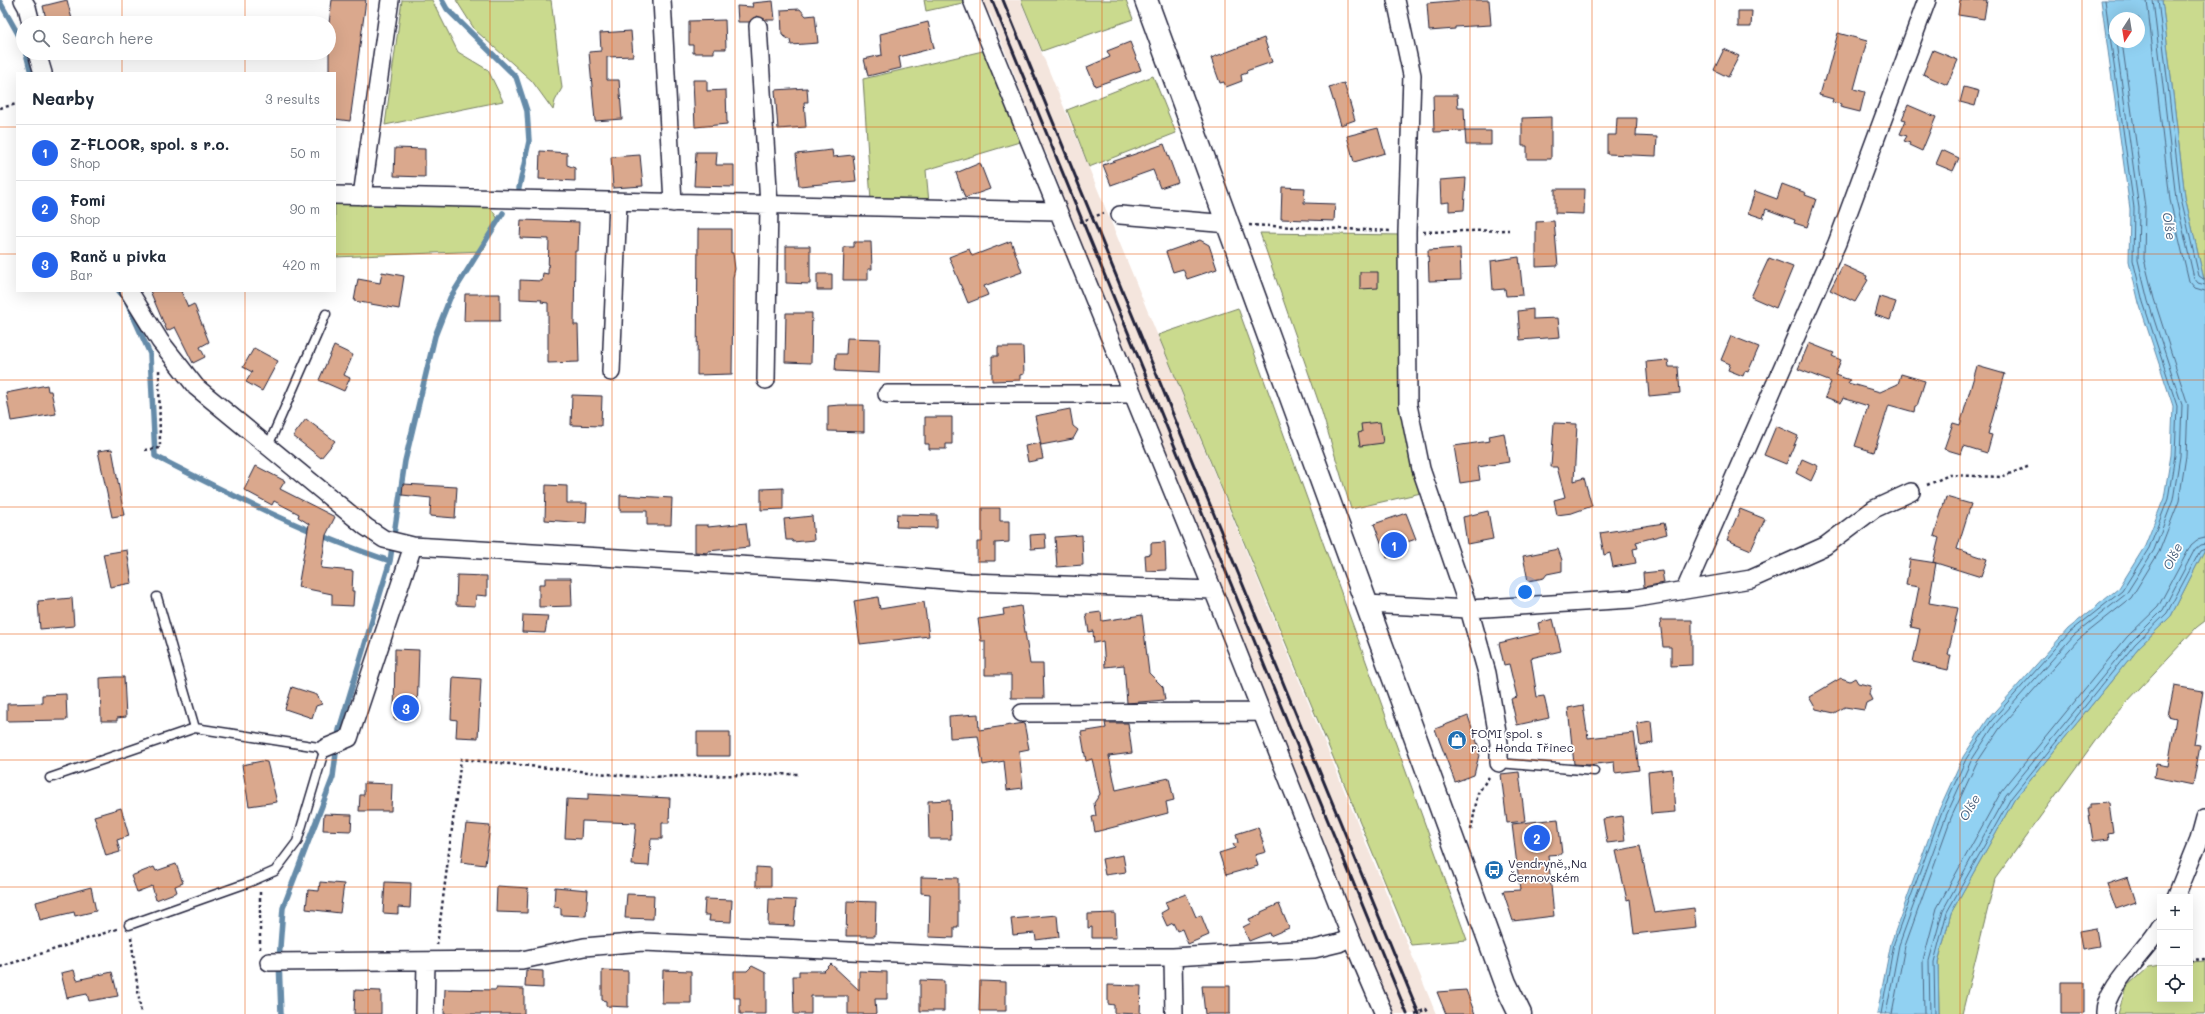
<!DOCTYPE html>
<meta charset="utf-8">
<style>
:root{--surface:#fff;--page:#f2f2f3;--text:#1f2937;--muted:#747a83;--line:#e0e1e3;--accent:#2563eb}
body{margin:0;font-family:Mali,sans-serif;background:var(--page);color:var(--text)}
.controls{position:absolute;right:12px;bottom:12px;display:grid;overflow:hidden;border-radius:0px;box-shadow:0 4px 16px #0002}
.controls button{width:36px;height:36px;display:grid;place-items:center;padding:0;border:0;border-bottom:1px solid var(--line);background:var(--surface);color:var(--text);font:20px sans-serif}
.compass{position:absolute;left:2109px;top:12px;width:36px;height:36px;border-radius:50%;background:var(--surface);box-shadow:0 4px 16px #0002;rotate:192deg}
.you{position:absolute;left:1525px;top:592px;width:14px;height:14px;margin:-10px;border:3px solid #fff;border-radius:50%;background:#1a73e8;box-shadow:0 0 0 6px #1a73e833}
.badge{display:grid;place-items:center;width:26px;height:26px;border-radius:50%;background:var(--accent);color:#fff;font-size:13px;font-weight:700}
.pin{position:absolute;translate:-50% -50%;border:2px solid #fff;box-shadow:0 1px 4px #0006}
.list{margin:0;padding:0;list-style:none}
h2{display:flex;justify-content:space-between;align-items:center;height:52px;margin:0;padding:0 16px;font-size:17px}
h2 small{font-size:13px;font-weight:400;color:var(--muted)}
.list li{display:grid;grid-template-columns:26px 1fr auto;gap:12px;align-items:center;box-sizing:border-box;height:56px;padding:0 16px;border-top:1px solid var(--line)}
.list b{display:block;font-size:15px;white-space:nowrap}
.list p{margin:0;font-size:13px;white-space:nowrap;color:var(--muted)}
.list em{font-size:13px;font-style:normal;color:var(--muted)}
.icon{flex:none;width:22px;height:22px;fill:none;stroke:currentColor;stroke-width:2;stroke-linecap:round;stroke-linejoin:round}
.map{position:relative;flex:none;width:2205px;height:1014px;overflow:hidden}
.search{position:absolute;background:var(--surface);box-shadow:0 4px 16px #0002;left:16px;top:16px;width:320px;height:44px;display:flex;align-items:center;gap:10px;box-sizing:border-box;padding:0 14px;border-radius:22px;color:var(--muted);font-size:15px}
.panel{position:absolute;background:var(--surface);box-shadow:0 4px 16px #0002;left:16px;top:72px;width:320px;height:220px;border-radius:0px}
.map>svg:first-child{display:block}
</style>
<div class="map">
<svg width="2205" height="1014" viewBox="0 0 2205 1014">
<rect width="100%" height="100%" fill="#fff"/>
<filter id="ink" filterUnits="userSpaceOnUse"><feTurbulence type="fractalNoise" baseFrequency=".025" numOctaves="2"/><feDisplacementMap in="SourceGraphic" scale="8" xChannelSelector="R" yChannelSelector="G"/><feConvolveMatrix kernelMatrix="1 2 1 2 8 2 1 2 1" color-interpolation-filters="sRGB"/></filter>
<g filter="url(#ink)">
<!-- built -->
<path fill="#f4e5dd" d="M984,0H1020L1436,1014H1391L1060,207L1061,190L1046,152L1041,148L1038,134L1029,111L1026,110L1023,102L1024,99L990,14L986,13L982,4Z"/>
<!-- green -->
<path fill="#cada8e" stroke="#767e64" d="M402,0H432L458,52L488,70L503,101L385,125Z
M456,0H551L562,88L555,101L553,110L532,81L475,30Z
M924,0H966L967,2L926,11Z
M1021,0H1126L1133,19L1042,51Z
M2162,0H2205V284L2185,197Z
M987,50L1023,141L926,170L929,203L871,201L863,79Z
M1153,76L1176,133L1089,167L1067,110Z
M335,202L488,204L498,219L483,251L335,257Z
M1260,233L1402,235L1421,493L1351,509L1321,409Z
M1238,308L1467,940L1411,945L1158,335Z
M2205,549V621L2197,627L2111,719L1995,879L1962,1014H1939L1938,963L1951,913L2014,800L2139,647L2171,616Z
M2205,961V1014H2118L2126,987L2148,967L2160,965V999H2190V962Z"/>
<!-- water -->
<path fill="#91d1f2" stroke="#658ba9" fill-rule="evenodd" d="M2101,0H2162L2185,197L2205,284V549L2171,616L2139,647L2014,800L1951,913L1938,962L1939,1014H1877L1891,943L1938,812L1963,757L1988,719L2068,629L2119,588L2145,546L2164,498L2171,455L2173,406L2139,303L2129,261L2130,209ZM2115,18H2139V42H2115Z"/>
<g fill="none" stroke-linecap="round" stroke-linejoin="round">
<!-- shore -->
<path stroke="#4e6884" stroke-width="1" d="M2147,0L2170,200L2189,281L2195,288L2205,291
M2153,0L2176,199L2194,278L2198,283L2205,285
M2158,0L2181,198L2199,276L2205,280
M1881,1014L1894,943L1941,814L1966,759L1991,721L2070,632L2122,591L2149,548L2168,499L2175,455L2177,406L2143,302L2133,260L2134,208L2105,0
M1886,1014L1899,945L1946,816L1971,761L1995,724L2074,635L2126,594L2154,550L2173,500L2180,456L2182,405L2148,301L2138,260L2139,208L2116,42
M1892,1014L1905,946L1951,818L1976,764L2000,728L2078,640L2131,598L2159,552L2179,501L2186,456L2188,405L2154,299L2144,259L2145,207L2122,42
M1924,1014L1923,961L1937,908L2001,792L2127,637L2158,607L2191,545L2197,540L2205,538
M1930,1014L1929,961L1943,910L2006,795L2132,641L2163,610L2195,549L2200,545L2205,544
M1935,1014L1934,962L1947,912L2011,798L2135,644L2167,613L2200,551L2205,549"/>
<!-- stream -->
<path stroke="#658ba9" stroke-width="5.5" d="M442,0L447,9L516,77L527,111L529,141L519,188
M0,2L23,43
M26,53L31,73
M119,291L126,300L150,354L155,456C231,495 308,534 390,561L339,730L333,777L283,908L279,960L281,1014
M390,561L405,461L435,336L450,298L503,213"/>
</g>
<!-- building -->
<path fill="#daa88d" stroke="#22223b" d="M67,0L73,23H47L43,6Z
M332,0H366L350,121L335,119V73H329V23Z
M1464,0H1489L1491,25L1455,27V29L1429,31L1427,3Z
M1960,0H1987L1984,19L1958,15Z
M773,1L775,20H766L757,16L749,22H738L737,6L753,7L752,3Z
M800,9L806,16L815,15L818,43L791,45L790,40L782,35L781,10Z
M1738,11H1752L1751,27H1738Z
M725,20L726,49H714V53H693V45H689V21Z
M928,22L934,48L899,57L901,68L868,76L864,59L882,55L880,34Z
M631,31L633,56L607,57V80H619L622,119L595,121L589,52L601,51L600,33Z
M1838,33L1867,41L1854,89L1865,92L1860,112L1840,107L1841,104L1832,102L1833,99L1819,95L1823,81H1825Z
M1264,38L1272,62L1246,71L1247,73L1241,75L1242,81L1226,87L1224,82L1220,83L1211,58Z
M1130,42L1141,70L1095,86L1087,67L1110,57L1107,51Z
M1724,49L1739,56L1728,77L1714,70Z
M1933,50L1958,60L1947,85L1923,74Z
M693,80H707V91L726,90L727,124L695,127Z
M1344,83L1355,120L1341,125L1329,87Z
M1964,87L1979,91L1975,106L1960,102Z
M807,88L808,102H804L806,127L778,129L775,90Z
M1433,95H1457L1458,107H1464L1465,131L1434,132Z
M1908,105L1936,117L1922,151L1909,145L1910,143L1904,141L1907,136L1900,134L1906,120L1902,119Z
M1551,117V159H1527V146H1522V118Z
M1617,118H1637L1636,136L1657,137L1656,156L1607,154V135H1616Z
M1378,128L1385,153L1354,162L1347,136Z
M1465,131H1491V145H1466Z
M1164,144L1178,182L1160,188L1153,170L1111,185L1103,165Z
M395,148L425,149V177L394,176Z
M832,150L833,157L853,155L856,181L799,186L796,154Z
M1942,150L1959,158L1953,171L1936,164Z
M540,151L567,153V165L575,168V181L539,179Z
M696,152H717L716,165H734V187L694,186Z
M640,155L643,186L613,188L611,157Z
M980,163L990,189L965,198L956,173Z
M1466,178L1464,210L1449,211V202L1441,203L1440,180Z
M1782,184L1806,193L1805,195L1816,199L1807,227L1794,223L1795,220L1766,209L1763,218L1748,213L1755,191L1777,199Z
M1282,187L1305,188L1304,203L1335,204L1334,221L1281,219Z
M1555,189H1585L1584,214L1555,213Z
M521,220L579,222L578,251H575L574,325H578L579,362L548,363V303L541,302L542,300L520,299V280L542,281L543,273L548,274L549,239L520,238Z
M1554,221L1558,266L1536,267V222Z
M698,229H731V253H733L735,269L733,277L732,374L697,375Z
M1200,240L1209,245L1217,269L1187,279L1183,269L1173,272L1166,252Z
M1011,241L1022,272L984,286L988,295L968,303L949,257L969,249L972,256Z
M854,242H871L872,269H868V280H843L844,247H854Z
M786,246H810V284L786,283Z
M1460,248L1461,280L1429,281L1428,250Z
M1519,257L1523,295L1506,296L1505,289L1493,290L1491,261Z
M1769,258L1793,267L1776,308L1751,297Z
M1843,265L1867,276L1866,279L1868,280L1855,302L1830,290Z
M382,272L404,276L399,309L354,301L358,279L380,283Z
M1360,272H1378V288L1360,289Z
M817,274H832V290H817Z
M150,291H181L188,307L194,304L209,342L200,347L205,357L193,363L175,327L167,331Z
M465,294H500V321H464Z
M1880,297L1896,302L1890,320L1875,315Z
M1533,309V319L1558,318L1560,337L1520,340L1518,311Z
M786,313H812L811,363L785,362Z
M1731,336L1759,347L1748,372L1745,371L1743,376L1728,370L1730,364L1721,360Z
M847,338L880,339L879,373L835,371L836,354H846Z
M1809,343L1834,353L1832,356L1841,360L1835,375L1850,380L1848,383L1880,392L1898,384L1901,374L1925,381L1917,406H1915L1914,412L1889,405L1874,452L1855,446L1868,406L1843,398L1841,403L1825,397L1831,382L1798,369Z
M334,346L353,355L344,375L350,378L344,391L319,380Z
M998,347H1023L1024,374L1020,375V380L992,381V356H998Z
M254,348L278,361L262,391L246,382L252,372L243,367Z
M1668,360L1669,367H1678L1680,393L1649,396L1646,362Z
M1977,366L2005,374L1988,434L1992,435L1987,453L1964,446L1961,454L1944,449L1953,423L1960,425Z
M47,385L48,391H51L56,414L11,421L6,393Z
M572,395L602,396L601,426L571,425Z
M840,405H864V432L828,431V406Z
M1070,409L1073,426L1078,430L1073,439L1041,445L1035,416Z
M925,417H952V444H946V449H929V444H925Z
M306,419L335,441L321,458L293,436Z
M1380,422L1383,443L1360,446L1358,433L1362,432L1361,424Z
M1554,423L1577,424L1574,481L1584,478L1592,506L1572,513L1557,515L1554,500L1565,497L1557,467H1551Z
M1776,426L1798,436L1786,464L1764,455Z
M1504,433L1509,462L1478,467L1480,480L1460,483L1454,446L1490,441L1489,436Z
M1040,443L1043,459L1028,462L1025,446Z
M112,449L124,515L112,517L98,451Z
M1802,459L1818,466L1811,481L1796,473Z
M256,466L285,481L280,489L335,517L326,535L321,568L353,571L352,591H354L353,606L332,605V594L298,587L309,524L298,517L299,514L274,501L272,505L244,490Z
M403,484L457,487L455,518L430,516L431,498L402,495Z
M546,485L567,486V503H587L586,523L545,520Z
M783,488V509L761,510V489Z
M620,495L672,498L671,525H647V511H620Z
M1946,497L1971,504L1957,549L1987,559L1981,577L1933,562L1939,538L1934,536Z
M982,508H1000V521H1009V542L995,543V561H977V542H982Z
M1740,509L1765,519L1751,550L1727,540Z
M1488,511L1493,539L1467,544L1463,517Z
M1406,513L1416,539L1404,543L1407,551L1387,558L1374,524Z
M897,514L937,515V528L896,527Z
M812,516L814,540L793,542L792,540H786L784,519Z
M746,523L749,547L708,551V553L695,552V525H708V527Z
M1664,523L1667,534L1636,542L1638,548L1633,549L1636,563L1613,567L1610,553L1604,555L1600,533Z
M1045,534L1046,548L1031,549L1030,535Z
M1082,535L1083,565L1057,567L1055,537Z
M1165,542L1166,570L1146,571L1145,555L1151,554V543Z
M1558,549L1562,560V571L1547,574L1544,578L1528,581L1523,556Z
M127,550L132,583L110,587L103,554Z
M1910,559L1936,563L1929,603L1958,608L1948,655H1951L1948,670L1913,662L1920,629L1911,627L1919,587L1906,585Z
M1662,571L1664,583L1644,587L1643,573Z
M457,575L487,576V596L476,595L475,606L456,605Z
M545,578H571L572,606L539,607V584H545Z
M878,597L880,609L924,602L929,636L860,644L854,601Z
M72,598L74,626L40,629L38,601Z
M1021,606L1030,664H1043L1044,698H1011V675H985V641H981L978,619L1004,615L1003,609Z
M1101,612L1102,621L1142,615L1149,673L1163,687L1165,700L1127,703L1124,665L1105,667L1103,641L1094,643L1093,631L1089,632L1086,614Z
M523,615L548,616L545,633L522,632Z
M1553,619L1561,651L1531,658L1537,697L1544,696L1549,718L1517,725L1511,699L1517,697L1509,664L1504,665L1499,643L1540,633L1538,623Z
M1660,620H1692V665L1671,666V647H1663Z
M395,649L419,650L417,715H408L407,720L394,719Z
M116,677H124L126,717L117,718V721H101L100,678Z
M453,677L481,679L478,738L456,737L457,720L451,719Z
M1841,678L1850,681L1855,678L1858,683L1871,686L1869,694L1872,700L1866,703L1864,710L1845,707L1834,713L1816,709L1809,697Z
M2174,686L2203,691L2194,745L2200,746L2193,785L2154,777L2156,764L2168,766L2176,718L2168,716Z
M292,687L317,695L322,704L316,706L312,718L285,709Z
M66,694L67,720L7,721V704L42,703V695Z
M1583,705L1588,738L1634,733L1639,770L1615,773L1614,762L1588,765L1574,764L1568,708Z
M978,714L979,730L1024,723L1029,749L1019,751L1023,788L1007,790L1004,761L983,765L978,736L950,738L949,716Z
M1468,716L1480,751L1474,775L1455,782L1435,729Z
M1651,721L1653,743L1640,745L1637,723Z
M1105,723H1128L1132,753L1109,756L1116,790L1169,778L1174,800L1166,802L1168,813L1095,832L1092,817L1096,816L1094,803L1100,794L1092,759L1086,761L1081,732L1106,728Z
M697,732H730V756H697Z
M262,761L267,762L277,802L249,806L242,765Z
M1672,769L1675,812L1651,814L1648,772Z
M1519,772L1525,821L1507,823L1501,774Z
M364,783L392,784L391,811H359L360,795H364Z
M588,794L670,798L669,823H662V839H651L649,866L632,865L636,823L582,821L581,839L565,838L567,799L588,800Z
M950,800L951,839H929L928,801Z
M2109,803L2113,832L2108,833L2109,839L2093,841L2088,808H2090V804Z
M121,808L129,836L117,840L120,852L106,856L94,816Z
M324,814L352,815L351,831L323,830Z
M1622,816L1625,841L1607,843L1603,819Z
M1558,819L1562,854L1548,855L1554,916L1513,921L1503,891L1520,890L1512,824Z
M466,824L490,826L485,865L461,862Z
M1258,827L1266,852L1255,855L1258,866L1226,875L1219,853L1235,848L1233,844L1238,843L1236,834Z
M1640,846L1654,913L1694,908L1696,927L1634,934L1630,899L1627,900L1616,851Z
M1123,855L1126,872L1105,875L1102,859Z
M176,864L183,883L175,886L177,892L156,900L152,886L137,892L131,876L154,867L156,871Z
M756,867L771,868V886H756Z
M921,877L958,878V927H954V938L929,937L930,894L921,893Z
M2128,877L2136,902L2116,909L2107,884Z
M320,882L344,884L340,913L306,909L308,890L319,891Z
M385,882L411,883L410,908L398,907V914L383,913Z
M497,886L528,888L527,913L496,912Z
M91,887L96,911L75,916L74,912L40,920L36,902Z
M555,887L588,890L586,916L561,915V908L554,907Z
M627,894L654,895L653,919L625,918Z
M1186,894L1196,917L1201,915L1209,935L1188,944L1182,929L1177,931L1173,923L1167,926L1161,913L1168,909L1165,902Z
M705,899L732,900L731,922L709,921L710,915H704Z
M769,899L796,900L794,926L768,925Z
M847,901L876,902L875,936H846Z
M1279,904L1289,928L1270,936L1269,933L1249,941L1243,927L1251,923L1249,919L1261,914V912Z
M1115,913L1116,938H1092V927L1088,928V914Z
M1057,915L1059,937L1036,940L1035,933L1013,935L1011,919Z
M2096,928L2099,947L2082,950L2079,931Z
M831,964L859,990V971L887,972V999H875L876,1014H848V996H811V1014H794L793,976H799V971H824Z
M752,966L766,973V1014H740V998H734V971H747Z
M74,970L77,980L112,972L118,996L89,1001L87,994L67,998L61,973Z
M526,970L543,971V988L525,987Z
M602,970L628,971V1007L606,1006V1001L602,1000Z
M663,970L691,971V1003H662Z
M920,980L944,981V1011H920Z
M980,981L1006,982V1011H979Z
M2061,982H2084V1013H2061Z
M1108,985L1141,986L1140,1014L1114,1013V1005L1108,1004Z
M1202,986H1230V1014H1205Z
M496,988L524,989V1014H444L445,989L496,990Z
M355,990L381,991V1014H354Z
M1466,990L1475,1014H1446L1437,992Z"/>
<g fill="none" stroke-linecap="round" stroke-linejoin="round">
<defs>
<path id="lane" d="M268,446L326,314
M157,597L195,728
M1499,763L1594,771
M50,778L195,728L325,748L297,842L275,871L250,882L129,925"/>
<path id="street" d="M23,0L27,7L31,23
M662,0L673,203
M972,0L1213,590L1351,937L1384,1014
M1396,0L1412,75L1407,232L1408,405L1421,469L1469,609L1487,673L1499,743V763
M758,26L769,205L766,380
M37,53L43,73
M335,195L1057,211
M362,196L390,0
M1120,215L1229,224
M129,291L160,341L196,387L366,527L384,539L413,546L825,570L969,582L1213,590
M611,372L618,202
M887,394H1133
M1685,590L1751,579L1825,546L1874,509L1911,492
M1366,604L1469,609L1632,599L1685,590L1837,243L1927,0
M1022,713L1262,712
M325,748L349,738L413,546
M2176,897L2199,840L2205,818
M269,962L522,960L584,947L643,942L990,957H1173
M425,1014L426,961
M1174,1014L1173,957L1314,949L1339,943L1351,937
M2105,1014C2104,987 2147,951 2160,927"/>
<path id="secondary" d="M1146,0L1505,983L1520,1014"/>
</defs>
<!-- lane casing -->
<use href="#lane" stroke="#22223b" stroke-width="11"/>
<!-- street casing -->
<use href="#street" stroke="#22223b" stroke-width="20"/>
<!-- secondary casing -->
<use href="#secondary" stroke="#22223b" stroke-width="25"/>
<!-- path -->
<path stroke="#22223b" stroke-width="2.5" stroke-dasharray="3 3" stroke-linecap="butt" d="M0,108L17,104
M1080,222L1104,213
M1249,225L1390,231
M1423,232L1509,230
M145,450L160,448L159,368
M1927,485L1949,475L2001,477L2030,466
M1471,830L1478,793L1489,777
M131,937L141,1014
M437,945L461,759L637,777L798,774
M260,949V892
M2190,960L2205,959
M0,967L117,929
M1415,1014L1426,1009L1429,1014"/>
<!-- lane -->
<use href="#lane" stroke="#fff" stroke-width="8"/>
<!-- street -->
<use href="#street" stroke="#fff" stroke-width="17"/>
<!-- secondary -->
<use href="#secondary" stroke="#fff" stroke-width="22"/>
<!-- rail -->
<path stroke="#22223b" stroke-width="3" d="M992,0L1407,1014
M1003,0L1419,1014"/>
</g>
</g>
<!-- grid -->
<path fill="none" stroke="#e8590c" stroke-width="1" stroke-opacity="0.55" d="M122,0V23M245,0V23M368,0V1014M490,0V1014M612,0V1014M735,0V1014M858,0V1014M980,0V1014M1102,0V1014M1225,0V1014M1348,0V1014M1470,0V1014M1592,0V1014M1715,0V1014M1838,0V1014M1960,0V1014M2082,0V1014M122,53V73M245,53V73M0,127H17M335,127H2205M0,254H17M335,254H2205M122,291V1014M245,291V1014M0,380H2205M0,507H2205M0,634H2205M0,760H2205M0,887H2205"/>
<!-- icons -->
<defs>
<symbol id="shop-disc" viewBox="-11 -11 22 22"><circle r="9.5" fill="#1f6fb2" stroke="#fff"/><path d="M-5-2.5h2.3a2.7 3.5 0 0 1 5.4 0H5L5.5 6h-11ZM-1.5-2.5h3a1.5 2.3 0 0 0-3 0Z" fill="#fff"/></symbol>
<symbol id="bus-disc" viewBox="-11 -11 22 22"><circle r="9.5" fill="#1f6fb2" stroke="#fff"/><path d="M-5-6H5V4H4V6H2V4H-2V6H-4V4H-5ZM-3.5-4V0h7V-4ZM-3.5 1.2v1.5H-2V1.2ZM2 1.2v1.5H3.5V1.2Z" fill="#fff"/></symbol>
</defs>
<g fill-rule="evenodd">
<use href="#shop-disc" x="1446" y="729" width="22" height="22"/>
<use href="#bus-disc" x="1483" y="859" width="22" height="22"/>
</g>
<g text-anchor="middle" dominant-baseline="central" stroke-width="3.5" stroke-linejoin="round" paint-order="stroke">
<!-- poi labels -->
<g font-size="12" fill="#22223b" stroke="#fff" text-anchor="start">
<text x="1471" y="733">FOMI spol. s<tspan x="1471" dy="14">r.o. Honda Třinec</tspan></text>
<text x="1508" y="863">Vendryně,,Na<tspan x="1508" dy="14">Černovském</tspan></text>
</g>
<!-- water labels -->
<g font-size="13" font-style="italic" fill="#495f7b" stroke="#fff">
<text transform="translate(2170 226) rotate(81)">Olše</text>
<text transform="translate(2172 556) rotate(-64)">Olše</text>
<text transform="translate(1969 807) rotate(-59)">Olše</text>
</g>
</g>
</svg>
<div class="controls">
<button>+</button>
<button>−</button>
<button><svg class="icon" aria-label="locate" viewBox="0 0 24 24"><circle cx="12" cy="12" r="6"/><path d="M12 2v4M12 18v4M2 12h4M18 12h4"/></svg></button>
</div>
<svg class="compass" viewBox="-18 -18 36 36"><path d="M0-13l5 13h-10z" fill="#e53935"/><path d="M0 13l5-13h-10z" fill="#747a83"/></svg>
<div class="you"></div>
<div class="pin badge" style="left:1394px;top:545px">1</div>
<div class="pin badge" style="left:1537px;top:838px">2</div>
<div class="pin badge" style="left:406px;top:708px">3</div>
<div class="search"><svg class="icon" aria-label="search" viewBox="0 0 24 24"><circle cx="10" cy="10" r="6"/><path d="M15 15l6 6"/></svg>Search here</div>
<section class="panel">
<h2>Nearby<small>3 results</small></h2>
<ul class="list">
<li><span class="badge">1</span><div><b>Z-FLOOR, spol. s r.o.</b><p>Shop</p></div><em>50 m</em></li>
<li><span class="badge">2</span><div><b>Fomi</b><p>Shop</p></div><em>90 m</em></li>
<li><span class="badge">3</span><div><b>Ranč u pivka</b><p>Bar</p></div><em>420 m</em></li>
</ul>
</section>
</div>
